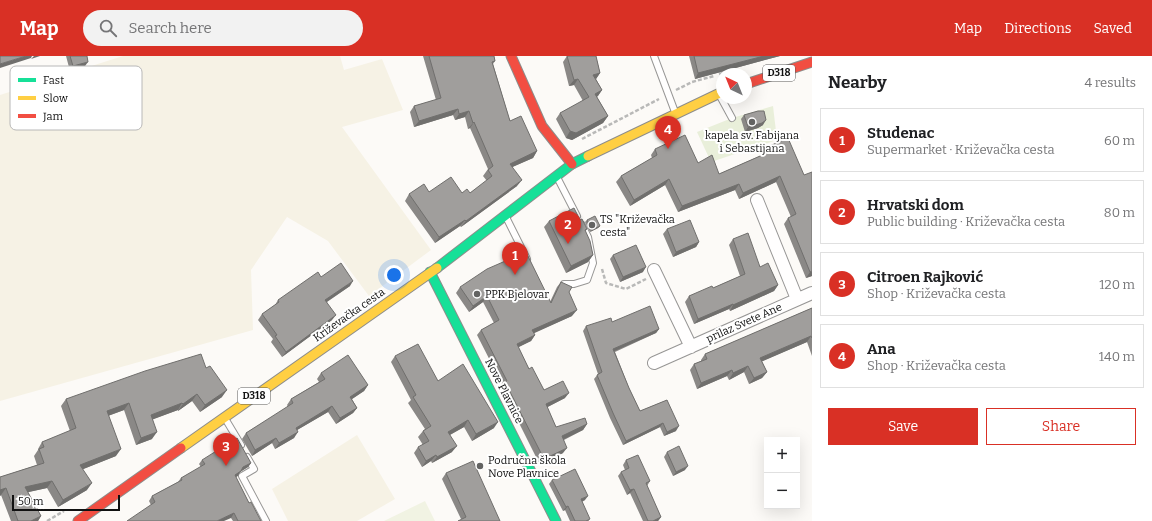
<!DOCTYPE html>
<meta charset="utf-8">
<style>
:root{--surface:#fff;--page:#f2f2f2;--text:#202124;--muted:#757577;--line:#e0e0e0;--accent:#d93025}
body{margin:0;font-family:Bitter,serif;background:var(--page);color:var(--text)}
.controls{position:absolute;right:12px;bottom:12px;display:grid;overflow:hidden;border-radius:0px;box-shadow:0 4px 16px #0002}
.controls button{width:36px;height:36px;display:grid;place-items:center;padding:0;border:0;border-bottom:1px solid var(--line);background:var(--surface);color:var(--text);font:20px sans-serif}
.compass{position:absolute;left:716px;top:12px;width:36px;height:36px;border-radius:50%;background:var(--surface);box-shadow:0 4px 16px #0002;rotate:317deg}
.scale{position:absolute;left:12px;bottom:10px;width:108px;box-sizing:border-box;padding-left:4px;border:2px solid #111;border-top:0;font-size:11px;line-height:14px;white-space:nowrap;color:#111;-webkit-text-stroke:3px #fff;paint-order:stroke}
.you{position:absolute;left:394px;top:219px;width:14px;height:14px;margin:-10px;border:3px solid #fff;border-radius:50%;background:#1a73e8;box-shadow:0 0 0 6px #1a73e833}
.badge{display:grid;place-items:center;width:26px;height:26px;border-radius:50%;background:var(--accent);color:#fff;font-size:13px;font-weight:700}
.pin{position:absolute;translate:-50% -33px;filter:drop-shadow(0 1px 2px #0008)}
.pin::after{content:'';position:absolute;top:21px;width:14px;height:12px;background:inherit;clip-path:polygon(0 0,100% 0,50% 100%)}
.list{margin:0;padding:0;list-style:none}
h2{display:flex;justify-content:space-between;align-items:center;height:52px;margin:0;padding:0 16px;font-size:17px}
h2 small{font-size:13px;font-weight:400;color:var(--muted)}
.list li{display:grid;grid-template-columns:26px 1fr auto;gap:12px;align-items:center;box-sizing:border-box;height:64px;margin:0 8px 8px;padding:0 8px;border:1px solid var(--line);border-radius:0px}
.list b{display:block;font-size:15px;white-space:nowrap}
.list p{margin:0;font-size:13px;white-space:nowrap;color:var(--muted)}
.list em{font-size:13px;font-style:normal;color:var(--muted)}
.actions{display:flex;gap:8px;padding:12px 16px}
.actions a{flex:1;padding:9px 0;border:1px solid var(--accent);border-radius:0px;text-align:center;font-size:14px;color:var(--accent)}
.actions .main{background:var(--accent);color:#fff}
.icon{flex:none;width:22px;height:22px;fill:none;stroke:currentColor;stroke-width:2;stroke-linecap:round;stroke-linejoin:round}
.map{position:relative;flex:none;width:812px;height:465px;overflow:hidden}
header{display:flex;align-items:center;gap:24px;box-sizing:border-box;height:56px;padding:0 20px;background:var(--accent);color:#fff}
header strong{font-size:19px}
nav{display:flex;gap:22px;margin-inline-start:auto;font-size:14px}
.search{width:280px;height:36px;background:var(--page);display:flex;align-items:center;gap:10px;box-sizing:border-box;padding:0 14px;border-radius:22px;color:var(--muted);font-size:15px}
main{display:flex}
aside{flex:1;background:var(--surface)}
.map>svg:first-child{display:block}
</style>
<header>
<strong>Map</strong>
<div class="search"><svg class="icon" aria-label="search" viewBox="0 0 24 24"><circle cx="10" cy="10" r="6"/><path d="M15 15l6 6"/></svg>Search here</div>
<nav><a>Map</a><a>Directions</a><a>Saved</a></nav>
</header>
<main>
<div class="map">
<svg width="812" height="465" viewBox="0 0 812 465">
<rect width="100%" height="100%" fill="#fcfaf7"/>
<!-- farmland -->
<path fill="#f6f2e5" d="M123,0H340L344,14L382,3L403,54L342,71L431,194L369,240L328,185L287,161L251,214L253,274L0,345V39Z
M357,379L395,443L357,465H288L272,433Z"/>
<!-- green -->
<path fill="#e9efda" d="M773,50L777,84L711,106L697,76L732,62Z"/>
<!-- pitch -->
<path fill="#f1f3e3" d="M425,445L435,465H384Z"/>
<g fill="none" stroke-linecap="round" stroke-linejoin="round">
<defs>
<path id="lane" d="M654,0L675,56
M720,40L732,62
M558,123L577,160
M507,163L527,203
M564,228H574L587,224L593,207L588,181L582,169
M226,364L241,389
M247,401L254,413L242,420L266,465"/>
<path id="street" d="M757,144L797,243
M654,214L691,291
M654,307L812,237"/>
<path id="fast" d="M437,212L572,108L588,100
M430,216L556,465"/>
<path id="slow" d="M588,100L722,36
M181,392L437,212"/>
<path id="jam" d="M511,0L542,70L572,108
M746,28L812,6
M78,465L181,392"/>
</defs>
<!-- lane casing -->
<use href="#lane" stroke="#979695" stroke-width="8"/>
<!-- street casing -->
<use href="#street" stroke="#979695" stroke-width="14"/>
<!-- fast casing -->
<use href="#fast" stroke="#8d8d8b" stroke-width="11"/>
<!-- slow casing -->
<use href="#slow" stroke="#8d8d8b" stroke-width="11"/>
<!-- jam casing -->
<use href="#jam" stroke="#8d8d8b" stroke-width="11"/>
<!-- path -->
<path stroke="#b9b9b8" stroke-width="2.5" stroke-dasharray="4 2" stroke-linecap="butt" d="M719,18L736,14
M676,34L692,26L714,20
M582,83L659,43
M602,213L606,227L626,233L646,223
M47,465L64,455"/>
<!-- lane -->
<use href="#lane" stroke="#fffefe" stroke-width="6"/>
<!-- street -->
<use href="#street" stroke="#fffefe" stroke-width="12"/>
<!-- fast -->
<use href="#fast" stroke="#16e098" stroke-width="9"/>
<!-- slow -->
<use href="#slow" stroke="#ffcf43" stroke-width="9"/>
<!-- jam -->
<use href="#jam" stroke="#f24e42" stroke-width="9"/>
</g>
<!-- wall -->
<path fill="#8a8886" d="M66,0H87L85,10L70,15Z
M423,0H494L495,5L493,8L510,65L537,95L533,102L512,111L517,130L461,171L460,170L435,187L405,145L409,138L429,136L470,137L487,125L483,120L488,113L470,72L468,73L465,61L455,64L453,59L414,71L410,56L414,50L436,44Z
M567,0H596L600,17L596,23L602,34L597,41L608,60L603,67L572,84L566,82L556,63L560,57L583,45L574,29L569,30L563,6Z
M689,0H780L695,23Z
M744,59L763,69L758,72L745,76L741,63Z
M788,82L812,220L806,222L784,168L788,162L791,161L776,126L739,143L735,134L678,156L665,129L630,150L616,126L621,120L652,102L651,99L655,93L698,107L719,118L762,99L761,98L765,92Z
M580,164L587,173L585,176L593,199L588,206L566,217L544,171L549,165Z
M587,164L600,170L598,172L590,176L585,166Z
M667,173L699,186L696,191L673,201L663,178Z
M733,183L760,211L778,229L774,235L730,255L729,253L694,268L685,246L689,240L713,232L740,220L729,189Z
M613,199L643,216L620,226L610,203Z
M321,221L350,230L327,246L332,264L282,301L271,286L273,283L258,264L262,258L275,249L278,244Z
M561,226L569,236L572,260L533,277L535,279L531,285L518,291L529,313L544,334L565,342L547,351L556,371L587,368L583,374L564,384L563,397L540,409L501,331L503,330L477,279L481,274L494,267L483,246L469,256L456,237L460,231L550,246L557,231Z
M812,252V300L807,286L762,305L767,316L762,322L749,328L744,316L729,324L727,320L697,333L690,314L694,308L701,305V304L705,298Z
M612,266L659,273L656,277L615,296L629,332L640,355L667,344L676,375L664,380L660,371L623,389L610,362L594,323L598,318L583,275L586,270Z
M395,300L438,325L494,372L472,385L464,371L450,379L452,396L432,407L431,405L422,411L414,397L418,391L423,389L418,381L423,375L425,373L408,347L411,344L391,306Z
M206,312L222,341L200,356L192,345L178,355V354L153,363L152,383L136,389L124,354L108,360L116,400L83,413L87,434L58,451L47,432L28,436L41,460L38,465H11L1,439L0,440V421L37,409L34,400L38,394V393L42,386L70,375L61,350L66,343Z
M321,317L368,329L364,335L352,343L357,352L353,357L336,368L328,356L297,374L294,382L275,393L272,387L252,400L242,383L246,377L288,351L287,349L291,343L319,326L317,323Z
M667,396L685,414L673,420L664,401Z
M202,404L251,407L248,411L240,416L236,421L249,447L261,465H233L231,462L151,449L149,445L152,440L178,426L181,422L201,411L199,408Z
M626,404L650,425L647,430L661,461L658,465H643L630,437L627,439L618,420L621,416L625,414L623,409Z
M446,417L500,465L461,463L442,423Z
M552,424L585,444L582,446L589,465H570L565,454L563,455L549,428Z"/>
<!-- shaded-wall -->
<path fill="#706f6d" d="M26,0H32L31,2L0,12V8Z
M34,0H40L31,3Z
M764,0H780L695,23L698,17Z
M88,6L85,10L70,15L73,10Z
M600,17L596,23L593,19Z
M578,23L574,29L569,30L574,24Z
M602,34L598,40L591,44L595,38Z
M458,53L453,59L414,71L419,65Z
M469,55L465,61L455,64L459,58Z
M608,60L603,67L572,84L566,82L570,75Z
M766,64L763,69L758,72L745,76L748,71Z
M474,66L470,72L468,73L473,67Z
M537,95L533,102L506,114L510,108Z
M780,120L776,126L739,143L743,137Z
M669,123L665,129L630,150L634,144Z
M522,124L517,130L461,171L466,165Z
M739,128L735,134L678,156L682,150Z
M465,164L460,170L435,187L439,181Z
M600,170L598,172L590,176L592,174Z
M699,186L696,191L673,201L676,196Z
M593,199L588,206L566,217L571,210Z
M646,211L643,216L620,226L623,221Z
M812,215V220L806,222L810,216Z
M353,225L350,230L322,249L325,244Z
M778,229L774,235L730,255L733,249Z
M487,240L483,246L469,256L473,250Z
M733,248L729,253L694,268L698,263Z
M577,254L572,260L528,280L532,274Z
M336,259L332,264L282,301L286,296Z
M659,273L656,277L610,297L613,293Z
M535,279L531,285L513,294L517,288Z
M811,280L807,286L756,308L760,302Z
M748,310L744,316L729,324L733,317Z
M732,314L727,320L697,333L701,327Z
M767,316L762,322L749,328L754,322Z
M368,329L364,335L346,347L350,341Z
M227,334L222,341L200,356L205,349Z
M569,337L565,342L542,354L546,348Z
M197,338L192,345L178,355L183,348Z
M129,347L124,354L102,362L107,355Z
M182,347L178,354L146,366L151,359Z
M332,350L328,356L292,377L296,372Z
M357,352L353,357L336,368L340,362Z
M468,364L464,371L444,382L448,376Z
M498,366L494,372L472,385L476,378Z
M663,367L660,371L623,389L626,385Z
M587,368L583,374L558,386L562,380Z
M679,370L676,375L664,380L667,376Z
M157,376L152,383L136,389L141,382Z
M298,376L294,382L275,393L279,387Z
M276,382L272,387L252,400L255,394Z
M457,390L452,396L432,407L437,401Z
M567,392L563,397L540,409L544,403Z
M121,393L116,400L76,416L80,409Z
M436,399L431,405L422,411L426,405Z
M251,407L248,411L240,416L238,420L232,423L235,419L243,411Z
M688,410L685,414L673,420L676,416Z
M52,425L47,432L20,438L25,431Z
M92,427L87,434L58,451L63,444Z
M6,432L1,439L0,440V434Z
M634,433L630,437L627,439L630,434Z
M588,440L585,444L578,447L581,443Z
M568,450L565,454L563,455L566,451Z
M234,457L231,462L224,465H217Z
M41,460L38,465H31Z
M661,461L658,465H653Z"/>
<!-- building -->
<path fill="#a09e9c" stroke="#706f6d" d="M0,0H26L0,8Z
M70,0H87L88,6L73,10Z
M429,0H494L495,5L492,6L510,65L521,60L537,95L510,108L522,124L466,165L465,164L439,181L409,138L424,128L429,136L451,121L462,137L467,133L470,137L492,120L488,114L493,110L474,66L473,67L469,55L459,58L458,53L419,65L414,50L441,42Z
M567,0H596L600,17L593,19L602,34L595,38L608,60L576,77L570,75L560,57L589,41L578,23L574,24Z
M694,0H764L698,17Z
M758,55H764L766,64L762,67L748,71L744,59Z
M685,79L698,107L712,99L719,118L767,97L765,92L788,82L804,119L812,116V215L810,216L788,162L796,158L780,120L743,137L739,128L682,150L669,123L634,144L621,120L657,99L655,93Z
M574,152L580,164L582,163L587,173L585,174L590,185L593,199L571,210L549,165Z
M595,160L600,170L592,174L587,164Z
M690,164L699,186L676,196L667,173Z
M748,177L760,211L768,207L778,229L733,249V248L698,263L689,240L712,230L713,232L745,218L733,183Z
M636,189L646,211L623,221L613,199Z
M526,196L551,247L561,226L572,231L569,236L577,254L532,274L535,279L517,288L529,313L532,311L544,334L563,325L569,337L546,348L556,371L585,362L587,368L562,380L567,392L544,403L505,326L507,325L481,274L499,264L487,240L473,250L460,231L487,213Z
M341,207L353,225L325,244L336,259L286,296L275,280L277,279L262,258L279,246L278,244L318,216L321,221Z
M650,250L659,273L613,293L629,332L640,355L667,344L679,370L667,376L663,367L626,385L613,357L597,319L602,316L586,270L611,262L612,266Z
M812,252V282L811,280L760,302L767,316L754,322L748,310L733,317L732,314L701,327L694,308L707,303L705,298Z
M418,288L438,325L463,308L498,366L476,378L468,364L448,376L457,390L437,401L436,399L426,405L418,391L429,385L423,375L431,370L413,341L416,339L395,300Z
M201,298L206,312L210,310L227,334L205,349L197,338L183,348L182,347L151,359L157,376L141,382L129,347L107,355L121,393L80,409L92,427L63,444L52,425L25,431L41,460L31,465H18L6,432L0,434V421L44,407L39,393L44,391L42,386L76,372L66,343L145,315Z
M348,299L368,329L350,341L357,352L340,362L332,350L296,372L298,376L279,387L276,382L255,394L246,377L293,347L291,343L325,323L321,317Z
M237,382L251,407L243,411L241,415L235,419L249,447L251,446L261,465H238L234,457L217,465H127L155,446L152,440L182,424L181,422L205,408L202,404Z
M679,390L688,410L676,416L667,396Z
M638,399L650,425L646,427L661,461L653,465H648L634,433L630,434L621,416L629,412L626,404Z
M473,405L500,465H458L466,461L446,417Z
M575,413L588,440L581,443L590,463L586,465H575L568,450L566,451L552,424Z"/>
<!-- markers -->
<g fill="#636362" stroke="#fff" stroke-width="1.5">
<circle cx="752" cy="66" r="4"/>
<circle cx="592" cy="169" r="4"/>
<circle cx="477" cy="238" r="4"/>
<circle cx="480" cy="410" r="4"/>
</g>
<g text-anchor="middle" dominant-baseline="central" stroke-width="4" stroke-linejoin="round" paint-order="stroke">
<!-- shield labels -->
<g fill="#fff" stroke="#585858" stroke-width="1">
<rect x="763" y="9" width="32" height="16" rx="3"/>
<rect x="238" y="332" width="32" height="16" rx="3"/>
</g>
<g font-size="10" font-weight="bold" fill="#111">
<text x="779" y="17">D318</text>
<text x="254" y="340">D318</text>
</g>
<!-- poi labels -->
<g font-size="11" fill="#111" stroke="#fff" text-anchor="start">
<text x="752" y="79" text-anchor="middle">kapela sv. Fabijana<tspan x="752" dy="13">i Sebastijana</tspan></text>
<text x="600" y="163">TS "Križevačka<tspan x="600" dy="13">cesta"</tspan></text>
<text x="485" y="238">PPK Bjelovar</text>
<text x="488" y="404">Područna škola<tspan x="488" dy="13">Nove Plavnice</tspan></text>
</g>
<!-- street labels -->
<g font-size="11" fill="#111" stroke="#fff">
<text transform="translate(349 259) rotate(-35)">Križevačka cesta</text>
<text transform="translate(744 267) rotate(-24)">prilaz Svete Ane</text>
<text transform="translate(504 335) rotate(63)">Nove Plavnice</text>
</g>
</g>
<!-- legend -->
<rect x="10" y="10" width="132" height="64" rx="6" fill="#fff" stroke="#b8b8b8" stroke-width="1"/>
<rect x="18" y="22" width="18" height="4" fill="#16e098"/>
<rect x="18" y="40" width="18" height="4" fill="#ffcf43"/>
<rect x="18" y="58" width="18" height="4" fill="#f24e42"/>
<g font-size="11" fill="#111">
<text x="43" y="28">Fast</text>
<text x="43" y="46">Slow</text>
<text x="43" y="64">Jam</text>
</g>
</svg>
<div class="controls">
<button>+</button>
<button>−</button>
</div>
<svg class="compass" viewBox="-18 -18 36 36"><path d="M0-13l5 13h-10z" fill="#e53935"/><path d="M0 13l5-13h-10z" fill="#757577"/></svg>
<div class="scale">50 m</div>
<div class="you"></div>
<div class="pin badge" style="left:515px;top:219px">1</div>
<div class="pin badge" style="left:568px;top:188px">2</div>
<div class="pin badge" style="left:226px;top:410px">3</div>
<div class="pin badge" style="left:668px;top:93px">4</div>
</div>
<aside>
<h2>Nearby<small>4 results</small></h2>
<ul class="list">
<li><span class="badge">1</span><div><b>Studenac</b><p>Supermarket · Križevačka cesta</p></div><em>60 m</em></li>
<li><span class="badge">2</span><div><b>Hrvatski dom</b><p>Public building · Križevačka cesta</p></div><em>80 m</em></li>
<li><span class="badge">3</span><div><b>Citroen Rajković</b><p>Shop · Križevačka cesta</p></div><em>120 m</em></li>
<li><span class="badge">4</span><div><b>Ana</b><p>Shop · Križevačka cesta</p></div><em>140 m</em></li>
</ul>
<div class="actions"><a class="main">Save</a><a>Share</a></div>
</aside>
</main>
